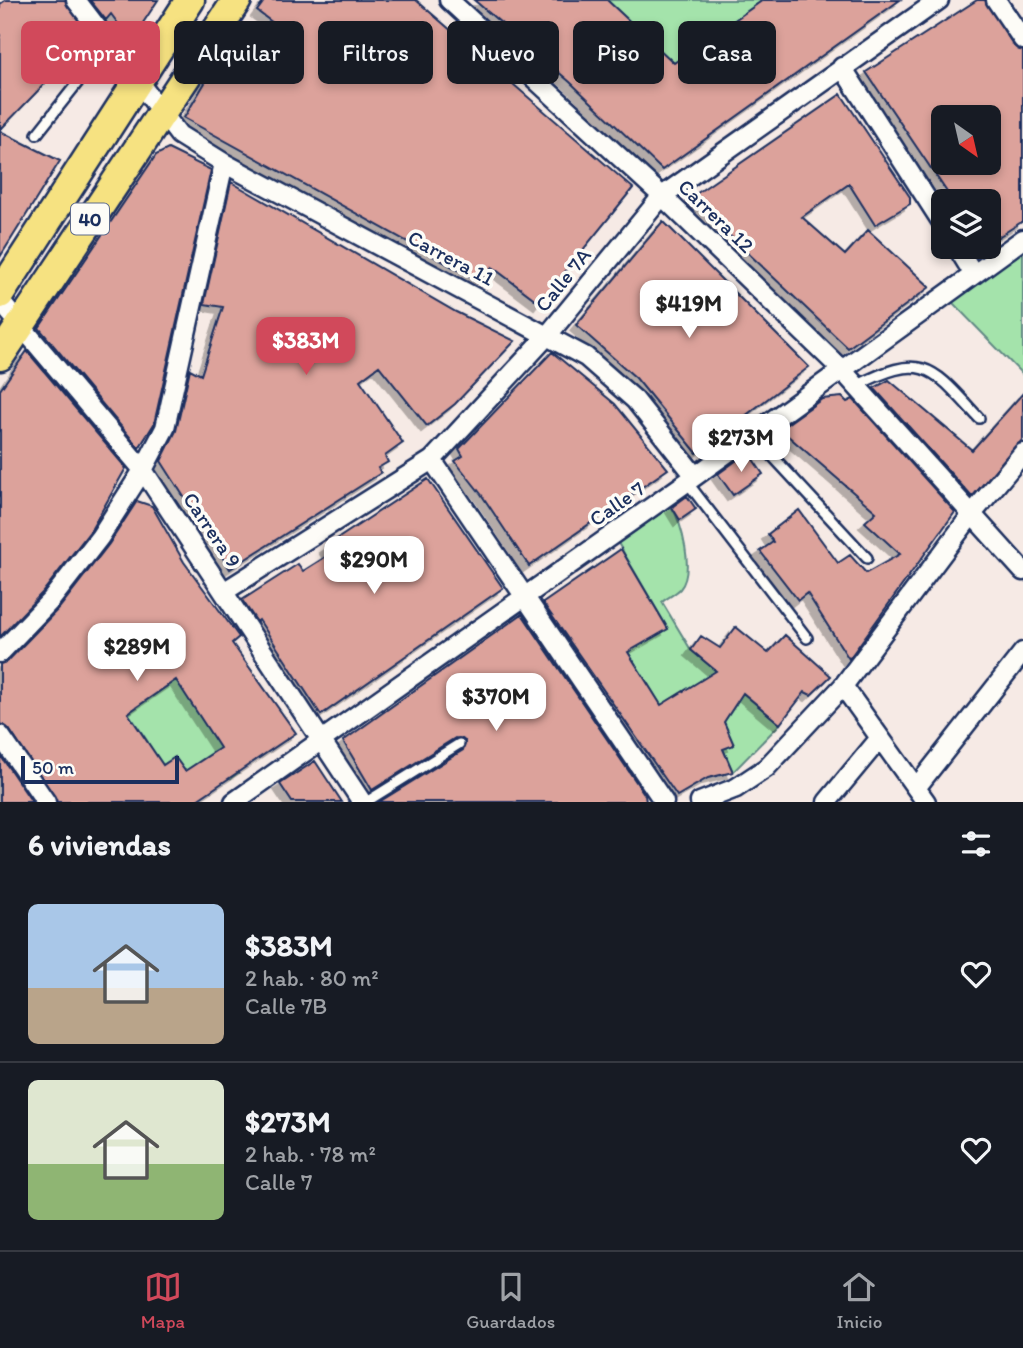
<!DOCTYPE html>
<html lang="es">
<meta charset="utf-8">
<style>
body{margin:0;font-family:Itim,sans-serif;background:#20242c;color:#f1f3f6;height:100vh;display:flex;flex-direction:column;font-size:26px;white-space:nowrap}
*{box-sizing:border-box;margin:0}
p{font-size:23px;color:#9ea1a6}
.icon{flex:none;width:38px;height:38px;fill:none;stroke:currentColor;stroke-width:2;stroke-linecap:round;stroke-linejoin:round}
.map{position:relative;height:802px;overflow:hidden}
.details{display:flex;flex-direction:column;background:#171b24;flex:1}
.details>*{flex:none}
.top-card{position:absolute;left:21px;top:21px;width:982px;height:63px;display:flex;gap:14px}
.needle{width:46px;rotate:146deg}
.fabs{position:absolute;left:931px;top:105px;display:grid;gap:14px}
.fabs a{display:grid;place-items:center;width:70px;height:70px;border-radius:10px;background:#171b24;box-shadow:0 4px 10px #0003;font-size:35px}
.scale{position:absolute;left:21px;bottom:18px;width:158px;box-sizing:border-box;padding-left:7px;border:4px solid #1b2f5e;border-top:0;font-size:19px;line-height:24px;white-space:nowrap;color:#1b2f5e;-webkit-text-stroke:5px #fdfcf7;paint-order:stroke}
.price{position:absolute;translate:-50% -60px;padding:0 16px;border-radius:14px;background:#fff;color:#222;font-size:23px;line-height:46px;filter:drop-shadow(0 2px 4px #0008)}
.price::after{content:'';position:absolute;left:50%;top:42px;width:21px;height:16px;margin-left:-10px;background:inherit;clip-path:polygon(0 0,100% 0,50% 100%)}
.price.current{background:#d1495b;color:#fff}
ul{padding:0;list-style:none}
li{display:flex;align-items:center;gap:21px;height:175px;padding:0 28px}
li+li{border-top:2px solid #363941}
li span{display:grid;place-items:center;flex:none;width:196px;height:140px;border-radius:10px;color:#555}
li>.icon{margin-inline-start:auto}
span .icon{width:84px;height:84px;fill:#fffc;stroke-width:1}
li b{font-size:30px}
h2{display:flex;justify-content:space-between;align-items:center;height:84px;padding:0 28px;font-size:30px}
.tag{padding:0 24px;border-radius:10px;background:#171b24;box-shadow:0 4px 10px #0003;font-size:24px;line-height:63px}
.tag.current{background:#d1495b;color:#fff}
.menu{display:flex;justify-content:space-around;align-items:center;height:98px;border-top:2px solid #363941;background:#171b24;font-size:19px;color:#9ea1a6}
.menu a{display:grid;justify-items:center;gap:4px}
.menu .current{color:#d1495b}
.map>svg:first-child{display:block}
</style>
<div class="map">
<svg width="1023" height="802" viewBox="0 0 1023 802">
<defs>
<filter id="shadow"><feDropShadow dx="-6" dy="6" stdDeviation="0" flood-color="#0004"/></filter>
</defs>
<rect width="100%" height="100%" fill="#f6eae5"/>
<filter id="ink" filterUnits="userSpaceOnUse"><feTurbulence type="fractalNoise" baseFrequency=".0143" numOctaves="2"/><feDisplacementMap in="SourceGraphic" scale="14" xChannelSelector="R" yChannelSelector="G"/><feConvolveMatrix kernelMatrix="1 2 1 2 8 2 1 2 1" color-interpolation-filters="sRGB"/></filter>
<g filter="url(#ink)">
<path fill="#a4e3ab" stroke="#608984" stroke-width="2" d="M607,0H763L674,63Z
M1023,250V375L950,300Z
M671,506C682,523 695,572 680,589C675,594 667,598 662,602L691,650L780,724L733,772L723,749L733,745L724,722L736,704L712,674L661,705L628,652L668,629L618,543Z
M177,679L238,773L231,778L214,752L185,771L175,757L148,775V742L133,720L120,719Z"/>
<path fill="#dca29b" stroke="#1b2f5e" stroke-width="2" fill-rule="evenodd" filter="url(#shadow)" d="M6,0H65L90,37L0,130V4Z
M90,0H158L131,41L111,14L106,20Z
M265,0H416L633,188L540,303L492,267L480,282L184,118L212,71L221,76L230,43L263,52L281,29L257,11Z
M474,0H607L674,63L763,0H900L662,170L570,82Z
M977,0H985L1014,46L1023,51V221L989,243V201H953L866,72ZM943,117H989V163H943Z
M841,94L910,197V204L875,225L849,184L802,217L845,255L868,230L930,287L848,348L690,198Z
M0,131L60,161L0,257Z
M168,149L211,170L154,424L139,448L39,328L156,155Z
M231,182L456,312L515,341L455,404L427,426L379,366L360,380L403,443L385,456L388,462L378,468L381,473L230,569L161,461L176,431L190,369L201,375L223,307L204,304Z
M663,221L809,367L697,453L636,378L576,325Z
M27,351L126,468L91,530L42,593L0,637V390Z
M552,352L615,404L668,469L529,566L481,494L455,461L463,456L459,449Z
M889,380L972,450L1023,393V439L972,497L874,388Z
M842,397L847,402L853,399L955,512L849,659L807,593L798,600L760,551L773,542L768,534L799,510L838,563L850,555L866,573L900,554L865,522L876,512L780,429L822,399Z
M748,452L763,474L733,495L718,474Z
M428,479L503,588L321,715L259,620L257,622L242,600L298,564L303,571L330,554L325,547Z
M687,496L696,509L680,520L672,507Z
M137,501L152,506L184,562L239,637L232,643L296,733L194,802H57L9,729L0,724V664L8,661L60,607L109,544ZM176,680L220,748L185,771L175,757L163,765L128,713Z
M621,549L668,629L628,652L661,705L716,671L691,650L701,636L720,648L736,627L768,653L785,635L831,676L811,695L805,692L780,724L743,693L724,722L734,745L723,749L733,772L708,778L677,796L543,603Z
M522,614L645,795L646,802H379L463,750L465,741L455,738L372,790L343,741Z
M0,755L32,802H0Z
M315,761L342,802H292L280,784Z"/>
<g fill="none" stroke-linecap="round" stroke-linejoin="round">
<defs>
<path id="service" d="M37,134L109,43
M856,386C924,351 932,367 979,418
M752,434L867,558
M687,482L807,638
M366,802L459,744"/>
<path id="minor" d="M76,0L179,135L224,163L586,357L635,400L695,476
M449,0L662,196L841,369L1023,571
M996,0L1023,40
M842,67L943,224
M957,247L973,273
M0,301L143,470L362,802
M432,460L664,802
M225,591L432,460L547,336L662,196L939,0
M0,653L51,600L100,537L143,470L165,428L224,163
M843,686L926,802
M0,735L46,802
M916,788L1023,652
M234,802L687,482L1023,239
M700,802L736,788L766,768L843,686L972,514L1023,453
M827,802L880,738"/>
<path id="primary" d="M0,294L190,0
M0,356L237,0"/>
</defs>
<use href="#service" stroke="#1b2f5e" stroke-width="14"/>
<use href="#minor" stroke="#1b2f5e" stroke-width="23"/>
<use href="#primary" stroke="#1b2f5e" stroke-width="33"/>
<use href="#service" stroke="#fdfcf7" stroke-width="9"/>
<use href="#minor" stroke="#fdfcf7" stroke-width="18"/>
<use href="#primary" stroke="#f6e281" stroke-width="28"/>
</g>
</g>
<g text-anchor="middle" stroke-width="7" stroke-linejoin="round" paint-order="stroke">
<rect fill="#fdfcf7" stroke="#5f6c8c" stroke-width="2" x="71" y="203.5" width="38" height="31" rx="5"/>
<g font-size="19" font-weight="bold" fill="#1b2f5e">
<text x="90" y="226">40</text>
</g>
<g font-size="21" fill="#1b2f5e" stroke="#fdfcf7">
<text transform="translate(716 216) rotate(44)" y="7">Carrera 12</text>
<text transform="translate(451 258) rotate(28)" y="7">Carrera 11</text>
<text transform="translate(563 280) rotate(-51)" y="7">Calle 7A</text>
<text transform="translate(617 504) rotate(-35)" y="7">Calle 7</text>
<text transform="translate(212 530) rotate(56)" y="7">Carrera 9</text>
</g>
</g>
</svg>
<div class="fabs">
<a><svg class="needle" viewBox="-14 -14 28 28"><path d="M0-13l5 13h-10z" fill="#e53935"/><path d="M0 13l5-13h-10z" fill="#9ea1a6"/></svg></a>
<a><svg class="icon" aria-label="layers" viewBox="0 0 24 24"><path d="M12 4l9 5-9 5-9-5zM3 14l9 5 9-5"/></svg></a>
</div>
<div class="scale">50 m</div>
<b class="price" style="left:689px;top:340px">$419M</b>
<b class="price current" style="left:306px;top:377px">$383M</b>
<b class="price" style="left:741px;top:474px">$273M</b>
<b class="price" style="left:374px;top:596px">$290M</b>
<b class="price" style="left:137px;top:683px">$289M</b>
<b class="price" style="left:496px;top:733px">$370M</b>
<div class="top-card">
<a class="tag current">Comprar</a>
<a class="tag">Alquilar</a>
<a class="tag">Filtros</a>
<a class="tag">Nuevo</a>
<a class="tag">Piso</a>
<a class="tag">Casa</a>
</div>
</div>
<section class="details">
<h2>6 viviendas<svg class="icon" aria-label="filters" viewBox="0 0 24 24"><path d="M4 7h16M4 17h16"/><circle cx="9" cy="7" r="2"/><circle cx="15" cy="17" r="2"/></svg></h2>
<ul>
<li><span style="background:linear-gradient(#a9c7e8 60%,#b9a48a 0)"><svg class="icon" aria-label="home" viewBox="0 0 24 24"><path d="M3 11l9-7 9 7M6 9v11h12V9"/></svg></span><div><b>$383M</b><p>2 hab. · 80 m²</p><p>Calle 7B</p></div><svg class="icon" aria-label="heart" viewBox="0 0 24 24"><path d="M12 20l-8-8c-3-5 5-10 8-4 3-6 11-1 8 4z"/></svg></li>
<li><span style="background:linear-gradient(#dfe7d0 60%,#8fb573 0)"><svg class="icon" aria-label="home" viewBox="0 0 24 24"><path d="M3 11l9-7 9 7M6 9v11h12V9"/></svg></span><div><b>$273M</b><p>2 hab. · 78 m²</p><p>Calle 7</p></div><svg class="icon" aria-label="heart" viewBox="0 0 24 24"><path d="M12 20l-8-8c-3-5 5-10 8-4 3-6 11-1 8 4z"/></svg></li>
</ul>
</section>
<nav class="menu">
<a class="current"><svg class="icon" aria-label="map" viewBox="0 0 24 24"><path d="M3 6l6-2 6 2 6-2v14l-6 2-6-2-6 2zM9 4v14M15 6v14"/></svg>Mapa</a>
<a><svg class="icon" aria-label="saved" viewBox="0 0 24 24"><path d="M7 4h10v16l-5-4-5 4z"/></svg>Guardados</a>
<a><svg class="icon" aria-label="home" viewBox="0 0 24 24"><path d="M3 11l9-7 9 7M6 9v11h12V9"/></svg>Inicio</a>
</nav>
